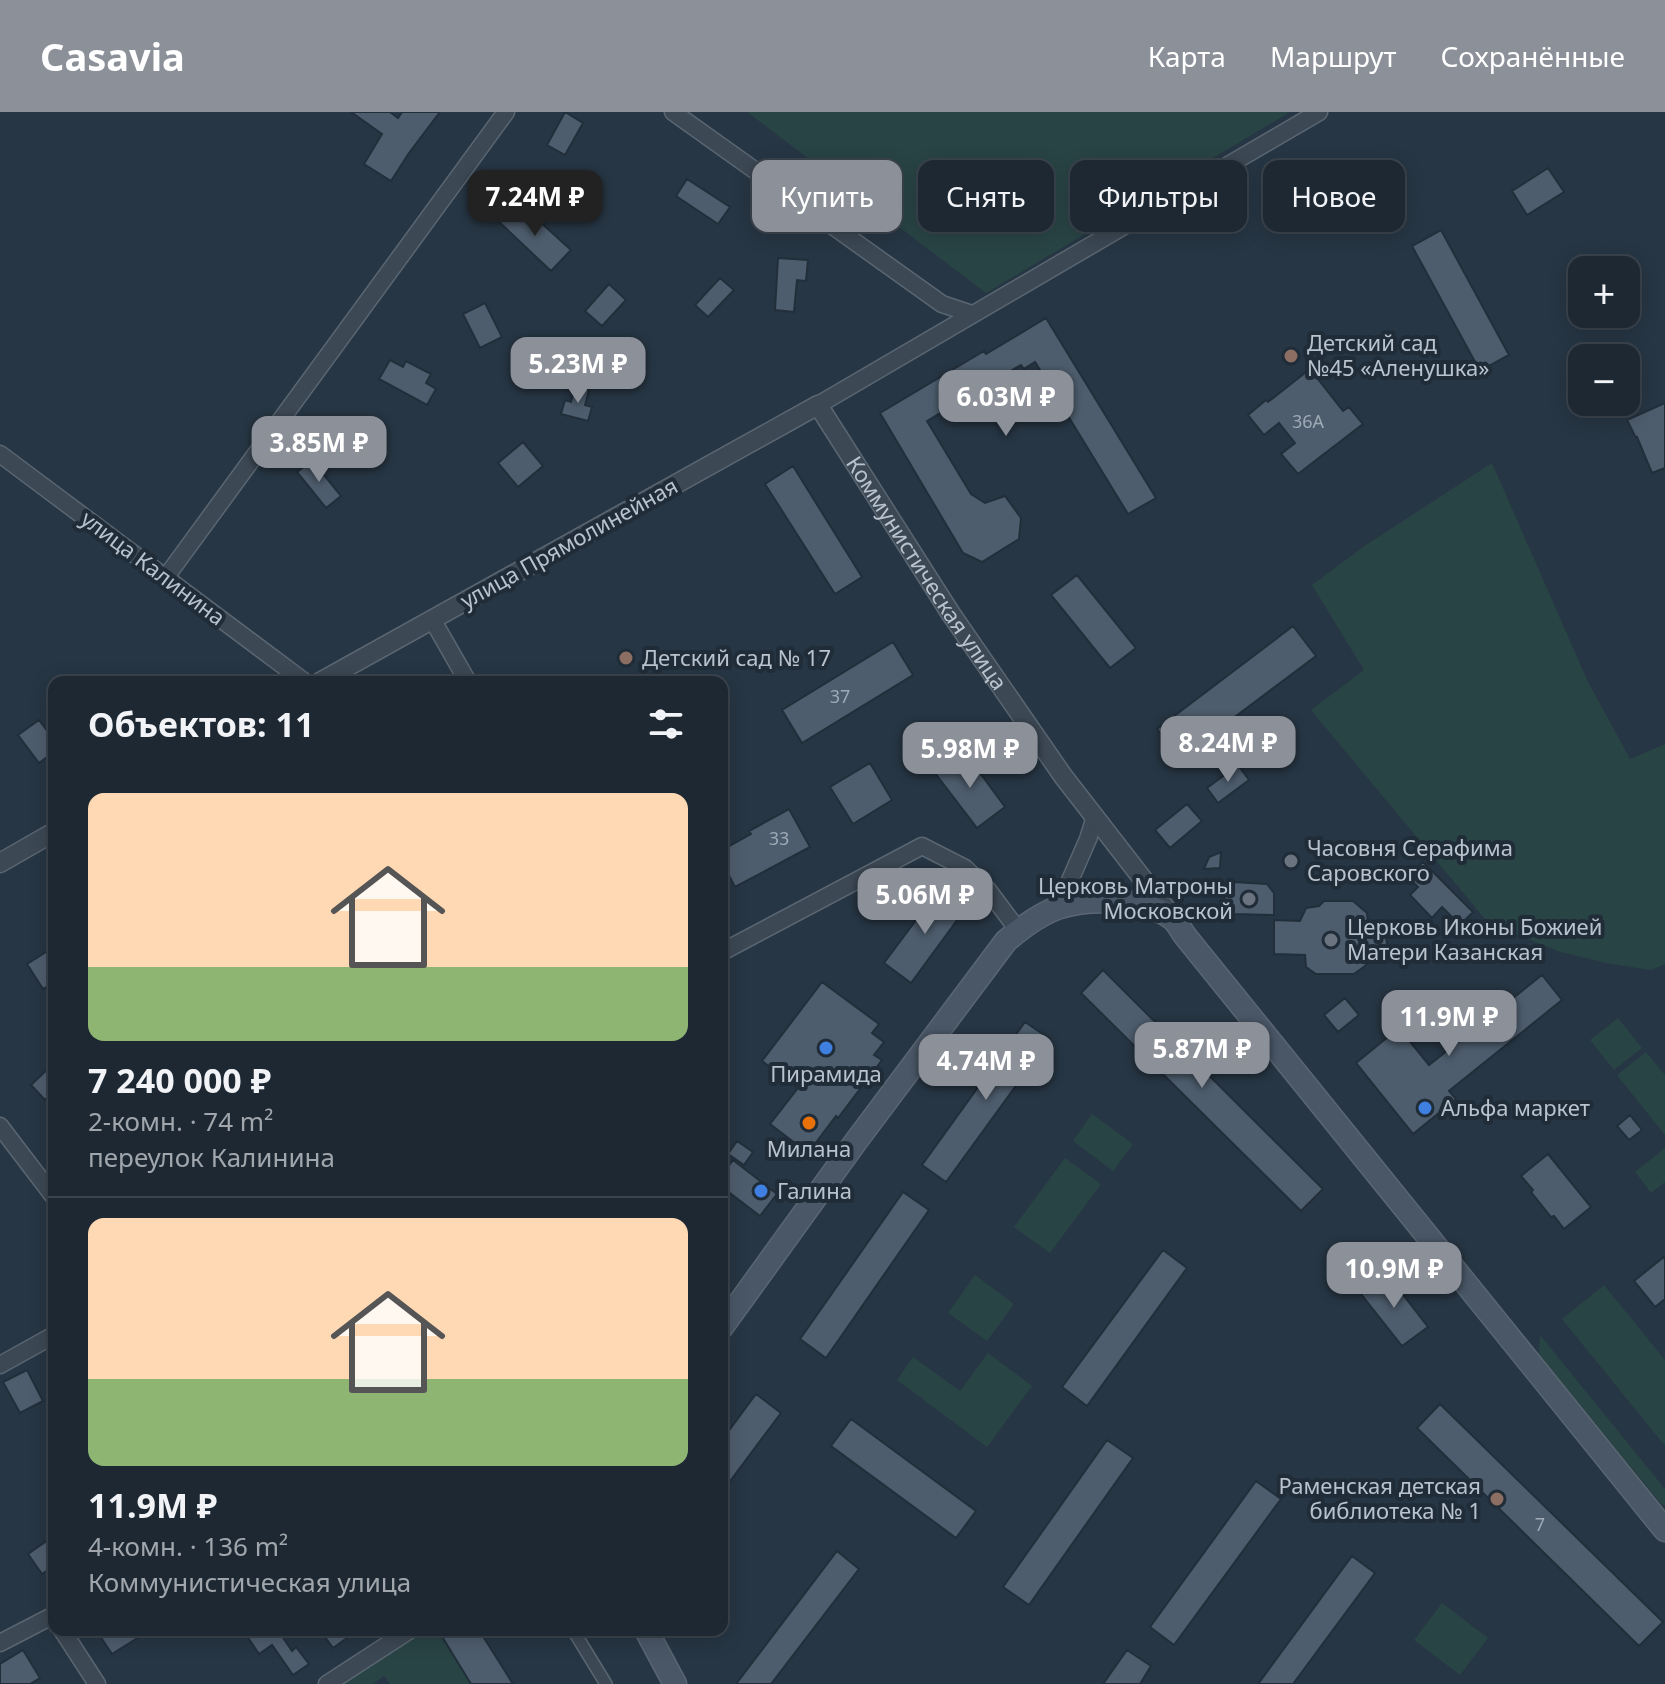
<!DOCTYPE html>
<html lang="ru">
<meta charset="utf-8">
<style>
body{margin:0;font-family:"Noto Sans",sans-serif;background:#2a343f;color:#f1f3f6;height:100vh;display:flex;flex-direction:column;font-size:30px;white-space:nowrap}
*{box-sizing:border-box;margin:0}
p{font-size:26px;color:#a0a6ac}
.icon{flex:none;width:44px;height:44px;fill:none;stroke:currentColor;stroke-width:2;stroke-linecap:round;stroke-linejoin:round}
.map{position:relative;flex:1;overflow:hidden}
.side{position:absolute;left:48px;top:564px;width:680px;height:960px;display:flex;flex-direction:column;background:#1d2833;border-radius:16px;box-shadow:0 4px 20px #0003,0 0 0 2px #3b444e}
.side>*{flex:none}
.hud{position:absolute;left:752px;top:48px;width:760px;height:72px;display:flex;gap:16px}
.buttons{position:absolute;left:1568px;top:144px;display:grid;gap:16px}
.buttons a{display:grid;place-items:center;width:72px;height:72px;border-radius:16px;background:#1d2833;box-shadow:0 4px 20px #0003,0 0 0 2px #3b444e;font-size:40px}
.price{position:absolute;translate:-50% -68px;padding:0 18px;border-radius:16px;background:#8c9099;color:#fff;font-size:26px;line-height:52px;filter:drop-shadow(0 2px 4px #0008)}
.price::after{content:'';position:absolute;left:50%;top:48px;width:24px;height:18px;margin-left:-12px;background:inherit;clip-path:polygon(0 0,100% 0,50% 100%)}
.price.on{background:#222;color:#fff}
ul{padding:0;list-style:none}
li{display:grid;align-content:center;gap:16px;height:424px;padding:0 40px}
li+li{border-top:2px solid #3b444e}
li span{display:grid;place-items:center;height:248px;border-radius:16px;color:#555}
li>.icon{margin-inline-start:auto}
span .icon{width:144px;height:144px;fill:#fffc;stroke-width:1}
li b{font-size:34px}
h2{display:flex;justify-content:space-between;align-items:center;height:96px;padding:0 40px;font-size:34px}
.tag{padding:0 28px;border-radius:16px;background:#1d2833;box-shadow:0 4px 20px #0003,0 0 0 2px #3b444e;font-size:28px;line-height:72px}
.tag.on{background:#8c9099;color:#fff}
header{display:flex;align-items:center;gap:48px;box-sizing:border-box;height:112px;padding:0 40px;background:#8c9099;color:#fff}
header strong{font-size:38px}
nav{display:flex;gap:44px;margin-inline-start:auto;font-size:28px}
.map>svg:first-child{display:block}
</style>
<header>
<strong>Casavia</strong>
<nav><a>Карта</a><a>Маршрут</a><a>Сохранённые</a></nav>
</header>
<div class="map">
<svg width="1665" height="1572" viewBox="0 0 1665 1572">
<rect width="100%" height="100%" fill="#273644"/>
<path fill="#294445" d="M747,0H1290L986,181Z
M1492,351L1588,570L1630,647L1665,632V852L1651,858L1606,851L1561,840L1489,812L1311,598L1364,558L1312,473L1363,435Z
M1618,906L1642,936L1614,958L1590,928Z
M1646,940L1665,963V1023L1617,963Z
M1092,1002L1133,1032L1113,1059L1073,1029Z
M1665,1036V1070L1651,1081L1635,1060Z
M1065,1046L1101,1072L1050,1141L1014,1115Z
M975,1163L1014,1192L987,1229L948,1201Z
M1604,1173L1665,1248V1334L1562,1207Z
M1540,1223L1665,1377V1393H1662L1539,1243Z
M988,1241L1032,1274L987,1335L897,1268L913,1245L960,1279Z
M1442,1491L1488,1526L1460,1563L1414,1528Z
M407,1518H439L471,1572H390L384,1564L373,1572H325Z"/>
<path fill="#4e5d6d" stroke="#222f3b" stroke-width="2" d="M351,0H390L398,6L402,0H440L409,41L391,69L364,52L382,22Z
M565,0L583,11L565,43L547,33Z
M1548,56L1564,80L1527,103L1512,79Z
M687,67L730,95L718,112L676,84Z
M509,93L531,115L538,108L571,138L551,159L496,107Z
M1441,118L1509,243L1480,259L1412,134Z
M778,146L808,148L806,169L797,168L794,200L775,198Z
M720,166L734,178L708,205L695,193Z
M609,172L626,188L602,214L585,199Z
M485,191L502,225L480,236L463,202Z
M1046,206L1156,386L1128,402L1035,250L1024,257L1021,253L927,309L971,382L985,391L1005,384L1021,406L1019,427L982,450L963,441L880,301L984,239L986,242Z
M390,248L403,255L406,249L431,262L426,271L436,277L427,293L379,267Z
M1310,257L1343,299L1349,295L1363,312L1298,362L1281,342L1295,331L1279,311L1264,323L1248,303L1266,288L1268,290Z
M575,274L589,278L585,293L592,295L588,309L561,302L565,288L571,290Z
M1665,291V356L1652,361L1637,325L1636,326L1627,308Z
M523,330L543,354L518,375L498,351Z
M312,348L341,384L326,396L297,360Z
M793,354L862,465L835,482L765,372Z
M1077,463L1136,536L1110,556L1051,483Z
M1293,514L1316,544L1179,647L1157,617Z
M893,530L913,563L802,631L782,598Z
M39,608L54,628V640L39,651L18,623Z
M964,639L1005,695L977,716L935,661Z
M870,651L892,688L853,712L830,675Z
M1238,653L1249,668L1218,691L1207,676Z
M1187,692L1202,709L1170,736L1155,718Z
M789,697L810,735L735,775L722,750V738L751,722L749,719Z
M1221,740L1220,756L1204,757L1209,745Z
M1423,750L1473,800L1460,813L1442,795L1432,806L1410,783L1418,775L1408,765Z
M1233,770L1267,772L1274,781V803L1233,802L1224,792L1225,778Z
M940,776L966,796L911,871L884,851Z
M1324,789H1353L1367,801L1368,811L1381,816L1386,825L1387,831L1385,838L1381,841L1372,843L1365,854L1354,862H1316L1306,855L1305,843L1274,842V808L1300,809L1306,796L1319,794Z
M54,835V870L43,877L27,852Z
M1103,858L1323,1077L1301,1099L1081,881Z
M1542,863L1562,888L1449,979L1456,987L1413,1022L1356,951L1399,916L1429,953Z
M822,870L879,912L872,921L884,930L874,943L882,948L838,1006L836,1004L808,1041L770,1012L798,976L762,949Z
M1345,886L1359,903L1338,920L1324,903Z
M1025,910L1050,927L946,1070L922,1053Z
M54,951V979L45,988L31,973Z
M1630,1003L1642,1018L1629,1028L1617,1014Z
M737,1029L753,1040L744,1053L728,1042Z
M1548,1042L1591,1095L1564,1117L1554,1104L1551,1105L1531,1080L1533,1078L1521,1064Z
M733,1048L777,1082L760,1104L722,1075V1063Z
M903,1080L929,1098L826,1246L800,1227Z
M1163,1138L1187,1156L1087,1294L1062,1275Z
M1665,1144V1187L1655,1195L1634,1169Z
M1387,1162L1428,1215L1402,1234L1361,1182Z
M27,1258L43,1289L20,1301L3,1270Z
M756,1282L781,1301L722,1380V1328Z
M1440,1292L1663,1510L1639,1534L1417,1316Z
M851,1307L976,1399L956,1426L831,1334Z
M1107,1328L1133,1346L1029,1493L1003,1475Z
M1256,1369L1281,1387L1174,1533L1150,1515Z
M48,1428L54,1438V1454L42,1462L28,1442Z
M837,1439L859,1457L771,1572H736Z
M1352,1444L1375,1461L1293,1572H1258Z
M96,1518H150L112,1542Z
M243,1518H278L292,1539L296,1535L309,1552L293,1563L272,1533L259,1542Z
M320,1518H358L333,1536Z
M438,1518H479L513,1572H471Z
M23,1538L40,1566L30,1572H0V1552Z
M1127,1538L1151,1554L1140,1572H1103Z"/>
<g fill="none" stroke-linecap="round" stroke-linejoin="round">
<defs>
<path id="pedestrian" d="M573,1518L606,1572"/>
<path id="minor" d="M673,0L942,192L972,202
M818,293L1319,0
M0,342L305,570
M166,465L506,0
M432,507L468,570
M1058,796L1088,727L1095,705
M722,840L922,734L965,756L988,778L1018,818
M0,1014L54,1085
M0,1253L54,1223
M62,1518L97,1572
M0,1531L54,1503
M327,1572L410,1518"/>
<g id="tertiary">
<path id="s1" d="M320,570L818,293L951,502L1063,664L1173,806"/>
<path d="M0,751L54,720"/>
</g>
<path id="secondary" d="M722,1215L857,1028L1006,829C1020,817 1042,801 1060,795C1090,786 1151,786 1175,809C1179,814 1182,820 1186,825L1665,1418
M646,1518L675,1572"/>
</defs>
<use href="#pedestrian" stroke="#5a6671" stroke-width="14"/>
<use href="#minor" stroke="#5a6671" stroke-width="19"/>
<use href="#tertiary" stroke="#5a6671" stroke-width="21"/>
<use href="#secondary" stroke="#5a6671" stroke-width="25"/>
<use href="#pedestrian" stroke="#3c4854" stroke-width="11"/>
<use href="#minor" stroke="#3c4854" stroke-width="16"/>
<use href="#tertiary" stroke="#3c4854" stroke-width="18"/>
<use href="#secondary" stroke="#4a5767" stroke-width="22"/>
</g>
<g fill="#8d6e63" stroke="#202d39" stroke-width="3">
<circle cx="1291" cy="244" r="8"/>
<circle cx="626" cy="546" r="8"/>
<circle cx="1497" cy="1387" r="8"/>
</g>
<g fill="#6b7280" stroke="#202d39" stroke-width="3">
<circle cx="1291" cy="749" r="8"/>
<circle cx="1249" cy="787" r="8"/>
<circle cx="1331" cy="828" r="8"/>
</g>
<g fill="#3f7fe0" stroke="#202d39" stroke-width="3">
<circle cx="826" cy="936" r="8"/>
<circle cx="1425" cy="996" r="8"/>
<circle cx="761" cy="1079" r="8"/>
</g>
<circle fill="#e8710a" stroke="#202d39" stroke-width="3" cx="809" cy="1011" r="8"/>
<g text-anchor="middle" stroke-width="8" stroke-linejoin="round" paint-order="stroke">
<g font-size="18" fill="#9eaab5">
<text x="1308" y="316">36А</text>
<text x="840" y="591">37</text>
<text x="779" y="733">33</text>
<text x="1540" y="1419">7</text>
</g>
<g font-size="22" fill="#b9c3cd" stroke="#202d39" text-anchor="start">
<text x="1307" y="239">Детский сад<tspan x="1307" dy="25">№45 «Аленушка»</tspan></text>
<text x="642" y="554">Детский сад № 17</text>
<text x="1307" y="744">Часовня Серафима<tspan x="1307" dy="25">Саровского</tspan></text>
<text x="1233" y="782" text-anchor="end">Церковь Матроны<tspan x="1233" dy="25">Московской</tspan></text>
<text x="1347" y="823">Церковь Иконы Божией<tspan x="1347" dy="25">Матери Казанская</tspan></text>
<text x="826" y="970" text-anchor="middle">Пирамида</text>
<text x="1441" y="1004">Альфа маркет</text>
<text x="809" y="1045" text-anchor="middle">Милана</text>
<text x="777" y="1087">Галина</text>
<text x="1481" y="1382" text-anchor="end">Раменская детская<tspan x="1481" dy="25">библиотека № 1</tspan></text>
</g>
<g font-size="22" fill="#b9c3cd" stroke="#202d39">
<text transform="translate(569 431) rotate(-29)" y="8">улица Прямолинейная</text>
<text transform="translate(153 456) rotate(37)" y="8">улица Калинина</text>
<text dy="8" stroke="none"><textPath href="#s1" startOffset="770">Коммунистическая улица</textPath></text>
</g>
</g>
</svg>
<div class="buttons">
<a>+</a>
<a>−</a>
</div>
<b class="price on" style="left:535px;top:126px">7.24M ₽</b>
<b class="price" style="left:578px;top:293px">5.23M ₽</b>
<b class="price" style="left:1006px;top:326px">6.03M ₽</b>
<b class="price" style="left:319px;top:372px">3.85M ₽</b>
<b class="price" style="left:1228px;top:672px">8.24M ₽</b>
<b class="price" style="left:970px;top:678px">5.98M ₽</b>
<b class="price" style="left:925px;top:824px">5.06M ₽</b>
<b class="price" style="left:1449px;top:946px">11.9M ₽</b>
<b class="price" style="left:1202px;top:978px">5.87M ₽</b>
<b class="price" style="left:986px;top:990px">4.74M ₽</b>
<b class="price" style="left:1394px;top:1198px">10.9M ₽</b>
<div class="hud">
<a class="tag on">Купить</a>
<a class="tag">Снять</a>
<a class="tag">Фильтры</a>
<a class="tag">Новое</a>
</div>
<section class="side">
<h2>Объектов: 11<svg class="icon" aria-label="filters" viewBox="0 0 24 24"><path d="M4 7h16M4 17h16"/><circle cx="9" cy="7" r="2"/><circle cx="15" cy="17" r="2"/></svg></h2>
<ul>
<li><span style="background:linear-gradient(#ffd9b3 70%,#8fb573 0)"><svg class="icon" aria-label="home" viewBox="0 0 24 24"><path d="M3 11l9-7 9 7M6 9v11h12V9"/></svg></span><div><b>7 240 000 ₽</b><p>2-комн. · 74 m²</p><p>переулок Калинина</p></div></li>
<li><span style="background:linear-gradient(#ffd9b3 65%,#8fb573 0)"><svg class="icon" aria-label="home" viewBox="0 0 24 24"><path d="M3 11l9-7 9 7M6 9v11h12V9"/></svg></span><div><b>11.9M ₽</b><p>4-комн. · 136 m²</p><p>Коммунистическая улица</p></div></li>
</ul>
</section>
</div>
